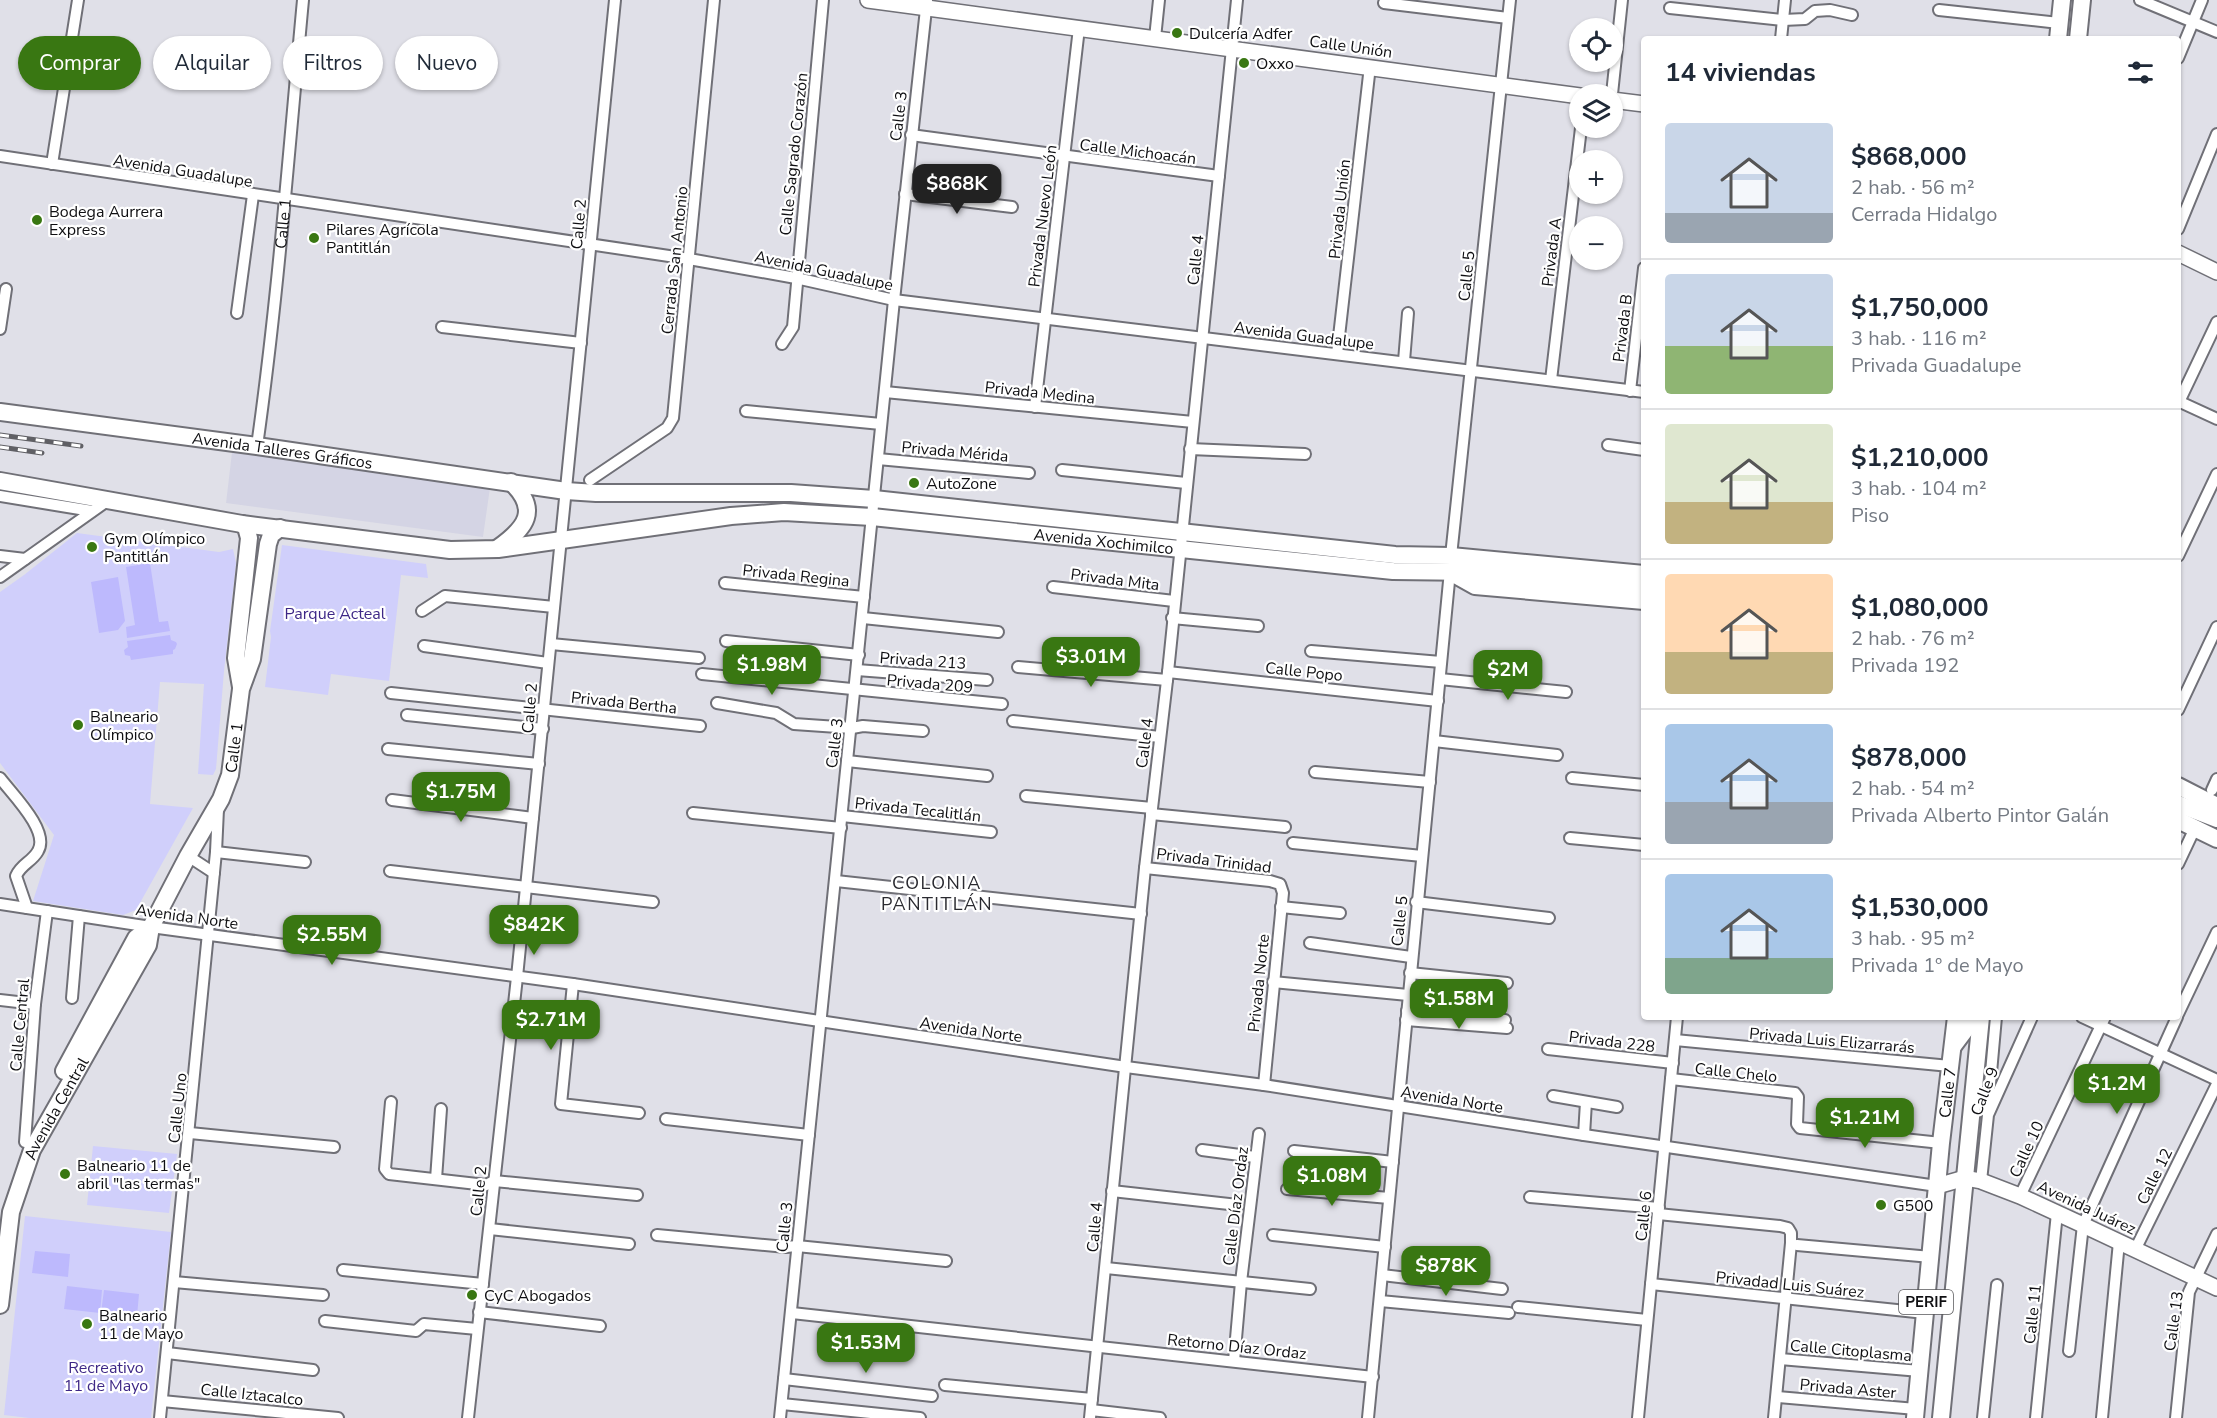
<!DOCTYPE html>
<html lang="es">
<meta charset="utf-8">
<style>
body{margin:0;font-family:"Nunito Sans",sans-serif;background:#f2f2f3;color:#1f2937;height:100vh;display:flex;flex-direction:column;font-size:22px;white-space:nowrap}
*{box-sizing:border-box;margin:0}
p{font-size:20px;color:#747a83}
.icon{flex:none;width:33px;height:33px;fill:none;stroke:currentColor;stroke-width:2;stroke-linecap:round;stroke-linejoin:round}
.map{position:relative;flex:1;overflow:hidden}
.sheet{position:absolute;left:1641px;top:36px;width:540px;height:984px;display:flex;flex-direction:column;background:#fff;border-radius:6px;box-shadow:0 2px 4px #0004}
.sheet>*{flex:none}
.banner{position:absolute;left:18px;top:36px;width:570px;height:54px;display:flex;gap:12px}
.fabs{position:absolute;left:1569px;top:18px;display:grid;gap:12px}
.fabs a{display:grid;place-items:center;width:54px;height:54px;border-radius:50%;background:#fff;box-shadow:0 2px 4px #0004;font-size:30px}
.price{position:absolute;translate:-50% -51px;padding:0 14px;border-radius:12px;background:#397712;color:#fff;font-size:20px;line-height:39px;filter:drop-shadow(0 2px 3px #0008)}
.price::after{content:'';position:absolute;left:50%;top:36px;width:18px;height:14px;margin-left:-9px;background:inherit;clip-path:polygon(0 0,100% 0,50% 100%)}
.price.active{background:#222;color:#fff}
ul{padding:0;list-style:none}
li{display:flex;align-items:center;gap:18px;height:150px;padding:0 24px}
li+li{border-top:2px solid #e0e1e3}
li span{display:grid;place-items:center;flex:none;width:168px;height:120px;border-radius:6px;color:#555}
li>.icon{margin-inline-start:auto}
span .icon{width:72px;height:72px;fill:#fffc;stroke-width:1}
li b{font-size:26px}
h2{display:flex;justify-content:space-between;align-items:center;height:72px;padding:0 24px;font-size:26px}
.chip{padding:0 21px;border-radius:27px;background:#fff;box-shadow:0 2px 4px #0004;font-size:21px;line-height:54px}
.chip.active{background:#397712;color:#fff}
.map>svg:first-child{display:block}
</style>
<div class="map">
<svg width="2217" height="1418" viewBox="0 0 2217 1418">
<rect width="100%" height="100%" fill="#e0e0e8"/>
<path fill="#d4d4e4" d="M232,452L490,488L483,537L226,503Z"/>
<path fill="#d0cffb" d="M77,533L219,552L233,549L236,563L224,671L216,769L213,775L198,774L204,684L160,682L150,804L193,808L136,910L123,915L33,901L54,835L0,763V592L24,575Z
M282,545L426,564L428,578L401,575L389,681L331,674L328,695L265,687L271,637L270,631Z
M93,1146L177,1154L169,1213L87,1205Z
M25,1216L171,1232L151,1418H29L4,1415Z"/>
<path fill="#bdb9fd" d="M150,563L159,622L168,621L170,631L127,638L126,627L135,625L126,567Z
M118,577L125,621L118,630L99,633L91,582Z
M170,635L171,640L176,642L177,644L175,649L173,650V654L131,660L130,656L125,655L124,650L128,647L127,641Z
M35,1251L70,1254L68,1277L32,1273Z
M67,1286L102,1290L100,1313L64,1309Z
M104,1290L139,1294L137,1316L101,1313Z"/>
<g fill="none" stroke-linecap="round" stroke-linejoin="round">
<defs>
<g id="street">
<path d="M2140,0L2217,32"/>
<path d="M1384,3L1508,18"/>
<path d="M1670,8L1783,20L1805,19L1815,11L1830,10L1852,15"/>
<path d="M1939,10L2059,23"/>
<path d="M1155,38L1159,0"/>
<path d="M1781,39L1785,0"/>
<path d="M2178,58L2202,0"/>
<path d="M1612,94L1622,0"/>
<path d="M911,135L1219,176"/>
<path d="M0,156L689,259L796,278L894,300L1644,392"/>
<path d="M52,164L78,0"/>
<path d="M905,194L1012,207"/>
<path d="M2178,229L2217,134"/>
<path d="M237,313L253,195"/>
<path d="M442,327L581,343"/>
<path d="M0,329L6,289"/>
<path d="M782,344L793,327L823,0"/>
<path d="M1337,354L1370,66"/>
<path d="M1404,361L1408,313"/>
<path d="M1551,380L1581,128"/>
<path d="M1630,391L1644,268"/>
<path d="M885,392L1193,422"/>
<path d="M2178,401L2217,419"/>
<path d="M2178,404L2217,322"/>
<path d="M1035,407L1079,28"/>
<path d="M746,411L881,424"/>
<path d="M1608,445L1644,450"/>
<path id="s1" d="M257,446C278,298 289,149 303,0"/>
<path d="M1190,449L1305,454"/>
<path d="M878,459L1029,473"/>
<path d="M1062,470L1186,483"/>
<path d="M590,480L667,428L673,418L714,0"/>
<path d="M0,496L92,511"/>
<path d="M0,556L25,559"/>
<path d="M1451,556L1510,0"/>
<path d="M2178,556L2217,474"/>
<path d="M0,577L107,501"/>
<path d="M725,583L864,597"/>
<path d="M1053,587L1174,601"/>
<path d="M422,611L445,596L554,607"/>
<path d="M863,618L998,632"/>
<path d="M1172,618L1258,626"/>
<path d="M726,641L859,655"/>
<path d="M551,644L699,658"/>
<path d="M424,646L548,663"/>
<path d="M1311,651L1441,662"/>
<path d="M1018,667L1167,680"/>
<path d="M857,670L987,680"/>
<path d="M1168,672L1438,701"/>
<path d="M702,674L1002,704"/>
<path d="M1440,679L1566,692"/>
<path d="M391,693L700,726"/>
<path d="M717,703L776,713L794,724L852,728L863,726L923,731"/>
<path d="M2178,710L2217,627"/>
<path d="M407,715L543,729"/>
<path d="M1013,721L1160,737"/>
<path d="M1434,741L1557,755"/>
<path d="M388,749L539,764"/>
<path d="M847,761L987,776"/>
<path d="M1315,772L1430,782"/>
<path d="M0,778C12,794 50,831 38,851C32,862 21,864 16,876L27,908"/>
<path d="M1572,778L1644,785"/>
<path d="M2212,790L2217,779"/>
<path d="M1026,796L1152,808"/>
<path d="M392,800L533,818"/>
<path d="M693,813L841,828"/>
<path d="M1151,814L1285,827"/>
<path d="M842,816L991,832"/>
<path d="M1570,838L1644,845"/>
<path d="M1293,843L1422,856"/>
<path d="M216,852L305,862"/>
<path d="M188,856L214,873"/>
<path d="M2178,864L2195,828"/>
<path d="M1145,868L1270,881L1280,884L1283,893L1264,1085"/>
<path d="M390,871L653,902"/>
<path d="M836,881L1141,914"/>
<path d="M1416,902L1549,918"/>
<path d="M0,904L151,927L573,984L1126,1067L1264,1085L1584,1135L1937,1186"/>
<path d="M1281,907L1340,913"/>
<path d="M1310,943L1411,957"/>
<path d="M1410,973L1507,983"/>
<path d="M1273,982L1408,995"/>
<path d="M573,984L561,1104L639,1113"/>
<path d="M72,998L79,916"/>
<path d="M0,1000L35,1004"/>
<path d="M1407,1011L1505,1020"/>
<path d="M2178,1014L2217,932"/>
<path d="M2082,1017L2217,1080"/>
<path d="M1406,1020L1507,1028"/>
<path d="M1675,1040L1950,1066"/>
<path d="M1548,1049L1673,1063"/>
<path d="M1671,1079L1795,1093L1798,1097L1797,1124L1800,1128L1941,1143"/>
<path d="M1553,1096L1617,1107"/>
<path d="M391,1102L385,1169L389,1174L486,1185L494,1181L637,1195"/>
<path d="M1988,1106L1996,1017"/>
<path d="M666,1119L809,1135"/>
<path d="M190,1133L334,1147"/>
<path d="M1584,1135L1586,1102"/>
<path d="M25,1142L35,1004L47,911"/>
<path d="M1202,1150L1255,1157"/>
<path d="M1294,1151L1393,1162"/>
<path d="M436,1179L441,1109"/>
<path d="M1981,1181L1988,1115L2032,1017"/>
<path d="M1287,1189L1389,1198"/>
<path d="M1112,1191L1238,1205"/>
<path d="M2020,1196L2105,1017"/>
<path d="M1530,1197L1659,1208"/>
<path d="M1658,1214L1780,1226L1788,1228L1791,1233V1243L1774,1418"/>
<path d="M490,1229L629,1244"/>
<path d="M657,1235L786,1247L797,1246L946,1261"/>
<path d="M1273,1235L1385,1247"/>
<path d="M1797,1245L1931,1257"/>
<path d="M2135,1250L2217,1084"/>
<path d="M1106,1268L1310,1289"/>
<path d="M343,1270L483,1284"/>
<path d="M1382,1275L1502,1289"/>
<path d="M174,1282L323,1295"/>
<path d="M1651,1284L1925,1313"/>
<path d="M1380,1301L1509,1313"/>
<path d="M1518,1307L1647,1320"/>
<path d="M479,1312L600,1326"/>
<path d="M792,1313L1373,1377"/>
<path d="M325,1321L416,1331L424,1324L477,1329"/>
<path d="M2069,1351L2083,1225L2177,1017"/>
<path d="M167,1353L313,1370"/>
<path d="M1780,1359L1920,1371"/>
<path d="M1234,1361L1241,1282L1259,1134"/>
<path d="M784,1379L932,1396"/>
<path d="M945,1385L1092,1399"/>
<path d="M1777,1397L1916,1409"/>
<path d="M162,1401L338,1418"/>
<path d="M782,1404L920,1418"/>
<path d="M1091,1410L1160,1418"/>
<path d="M160,1418L216,852L218,809"/>
<path d="M468,1418L517,977L615,0"/>
<path d="M780,1418L894,300L927,0"/>
<path d="M1090,1418L1145,868L1168,672L1237,0"/>
<path d="M1368,1418L1450,571"/>
<path d="M1638,1418L1677,1017"/>
<path d="M1983,1418L1997,1285"/>
<path d="M2036,1418L2057,1213"/>
<path d="M2102,1418L2119,1242"/>
<path d="M2176,1418L2189,1292L2217,1234"/>
</g>
<path id="secondary" d="M868,0L1580,96
M1612,100L1644,104
M2178,253L2217,272
M1937,1186L1965,1178L1981,1181L2020,1196L2083,1225L2217,1288"/>
<g id="primary">
<path d="M2058,39L2062,0"/>
<path d="M2078,39L2082,0"/>
<path id="s2" d="M0,412L257,446L566,491L596,493H791L874,499L1395,555L1451,556L1644,574"/>
<path id="s3" d="M0,481L242,524L450,550L498,549L731,516L784,512L872,517L1393,571L1476,572L1644,589"/>
<path d="M498,548C526,528 540,510 511,482"/>
<path d="M1450,572L1475,586L1644,601"/>
<path d="M241,687L236,658L249,538L246,527L242,524"/>
<path d="M2178,786L2217,806"/>
<path d="M2178,804L2217,819"/>
<path d="M2178,820L2217,839"/>
<path d="M1954,1045L1966,1029L1970,1017"/>
<path d="M64,1071L136,938L151,927"/>
<path id="s4" d="M0,1305L11,1212L32,1150L148,945L151,927L188,856L221,799L230,775L241,689L252,659L268,544L271,535L280,528"/>
<path id="s5" d="M1915,1418L1941,1143L1956,1017"/>
<path d="M1941,1418L1981,1017"/>
</g>
</defs>
<use href="#street" stroke="#707077" stroke-width="14"/>
<use href="#secondary" stroke="#707077" stroke-width="18"/>
<use href="#primary" stroke="#707077" stroke-width="20"/>
<use href="#street" stroke="#fff" stroke-width="10"/>
<use href="#secondary" stroke="#fff" stroke-width="15"/>
<use href="#primary" stroke="#fff" stroke-width="16"/>
<defs>
<path id="rail" d="M0,435L81,446
M0,447L42,453"/>
</defs>
<use href="#rail" stroke="#606065" stroke-width="5"/>
<use href="#rail" stroke="#fff" stroke-width="3" stroke-dasharray="9" stroke-linecap="butt"/>
</g>
<g fill="#397712" stroke="#fff" stroke-width="2">
<circle cx="1177" cy="33" r="6"/>
<circle cx="1244" cy="63" r="6"/>
<circle cx="37" cy="220" r="6"/>
<circle cx="314" cy="238" r="6"/>
<circle cx="914" cy="483" r="6"/>
<circle cx="92" cy="547" r="6"/>
<circle cx="78" cy="725" r="6"/>
<circle cx="65" cy="1174" r="6"/>
<circle cx="1881" cy="1205" r="6"/>
<circle cx="472" cy="1295" r="6"/>
<circle cx="87" cy="1324" r="6"/>
</g>
<g text-anchor="middle" stroke-width="4.5" stroke-linejoin="round" paint-order="stroke">
<rect fill="#fff" stroke="#575759" stroke-width="1.5" x="1899" y="1290" width="54" height="24" rx="4.5"/>
<g font-size="15" font-weight="bold" fill="#0f0f12">
<text x="1926" y="1307">PERIF</text>
</g>
<g font-size="16" fill="#0f0f12" stroke="#fff" text-anchor="start">
<text x="1189" y="39">Dulcería Adfer</text>
<text x="1256" y="69">Oxxo</text>
<text x="49" y="217">Bodega Aurrera<tspan x="49" dy="18">Express</tspan></text>
<text x="326" y="235">Pilares Agrícola<tspan x="326" dy="18">Pantitlán</tspan></text>
<text x="926" y="489">AutoZone</text>
<text x="104" y="544">Gym Olímpico<tspan x="104" dy="18">Pantitlán</tspan></text>
<text x="90" y="722">Balneario<tspan x="90" dy="18">Olímpico</tspan></text>
<text x="77" y="1171">Balneario 11 de<tspan x="77" dy="18">abril "las termas"</tspan></text>
<text x="1893" y="1211">G500</text>
<text x="484" y="1301">CyC Abogados</text>
<text x="99" y="1321">Balneario<tspan x="99" dy="18">11 de Mayo</tspan></text>
</g>
<g font-size="16" fill="#0f0f12" stroke="#fff">
<text transform="translate(1351 46) rotate(8)" y="6">Calle Unión</text>
<text transform="translate(898 116) rotate(-83)" y="6">Calle 3</text>
<text transform="translate(1138 151) rotate(7)" y="6">Calle Michoacán</text>
<text transform="translate(793 154) rotate(-84)" y="6">Calle Sagrado Corazón</text>
<text transform="translate(183 170) rotate(9)" y="6">Avenida Guadalupe</text>
<text transform="translate(1339 209) rotate(-84)" y="6">Privada Unión</text>
<text transform="translate(1042 216) rotate(-83)" y="6">Privada Nuevo León</text>
<text dy="6" stroke="none"><textPath href="#s1" startOffset="224">Calle 1</textPath></text>
<text transform="translate(578 224) rotate(-85)" y="6">Calle 2</text>
<text transform="translate(1551 252) rotate(-83)" y="6">Privada A</text>
<text transform="translate(674 260) rotate(-84)" y="6">Cerrada San Antonio</text>
<text transform="translate(1195 260) rotate(-84)" y="6">Calle 4</text>
<text transform="translate(824 270) rotate(12)" y="6">Avenida Guadalupe</text>
<text transform="translate(1466 276) rotate(-84)" y="6">Calle 5</text>
<text transform="translate(1622 328) rotate(-83)" y="6">Privada B</text>
<text transform="translate(1304 335) rotate(7)" y="6">Avenida Guadalupe</text>
<text transform="translate(1040 392) rotate(6)" y="6">Privada Medina</text>
<text dy="6" stroke="none"><textPath href="#s2" startOffset="285">Avenida Talleres Gráficos</textPath></text>
<text transform="translate(955 451) rotate(5)" y="6">Privada Mérida</text>
<text dy="6" stroke="none"><textPath href="#s3" startOffset="1113">Avenida Xochimilco</textPath></text>
<text transform="translate(796 575) rotate(6)" y="6">Privada Regina</text>
<text transform="translate(1115 579) rotate(7)" y="6">Privada Mita</text>
<text transform="translate(923 660) rotate(4)" y="6">Privada 213</text>
<text transform="translate(1304 671) rotate(6)" y="6">Calle Popo</text>
<text transform="translate(930 683) rotate(5)" y="6">Privada 209</text>
<text transform="translate(624 702) rotate(6)" y="6">Privada Bertha</text>
<text transform="translate(529 708) rotate(-85)" y="6">Calle 2</text>
<text transform="translate(834 743) rotate(-83)" y="6">Calle 3</text>
<text transform="translate(1144 743) rotate(-83)" y="6">Calle 4</text>
<text dy="6" stroke="none"><textPath href="#s4" startOffset="612">Calle 1</textPath></text>
<text transform="translate(918 809) rotate(6)" y="6">Privada Tecalitlán</text>
<text transform="translate(1214 860) rotate(7)" y="6">Privada Trinidad</text>
<text transform="translate(187 916) rotate(8)" y="6">Avenida Norte</text>
<text transform="translate(1399 921) rotate(-84)" y="6">Calle 5</text>
<text transform="translate(1258 983) rotate(-84)" y="6">Privada Norte</text>
<text transform="translate(19 1025) rotate(-85)" y="6">Calle Central</text>
<text transform="translate(971 1029) rotate(8)" y="6">Avenida Norte</text>
<text transform="translate(1832 1040) rotate(5)" y="6">Privada Luis Elizarrarás</text>
<text transform="translate(1612 1041) rotate(7)" y="6">Privada 228</text>
<text transform="translate(1736 1072) rotate(6)" y="6">Calle Chelo</text>
<text transform="translate(1984 1091) rotate(-69)" y="6">Calle 9</text>
<text dy="6" stroke="none"><textPath href="#s5" startOffset="327">Calle 7</textPath></text>
<text transform="translate(1452 1099) rotate(9)" y="6">Avenida Norte</text>
<text transform="translate(177 1108) rotate(-84)" y="6">Calle Uno</text>
<text dy="6" stroke="none"><textPath href="#s4" startOffset="207">Avenida Central</textPath></text>
<text transform="translate(2026 1149) rotate(-65)" y="6">Calle 10</text>
<text transform="translate(2154 1176) rotate(-64)" y="6">Calle 12</text>
<text transform="translate(478 1191) rotate(-84)" y="6">Calle 2</text>
<text transform="translate(1235 1206) rotate(-83)" y="6">Calle Díaz Ordaz</text>
<text transform="translate(2087 1207) rotate(25)" y="6">Avenida Juárez</text>
<text transform="translate(1643 1216) rotate(-84)" y="6">Calle 6</text>
<text transform="translate(784 1227) rotate(-84)" y="6">Calle 3</text>
<text transform="translate(1094 1227) rotate(-85)" y="6">Calle 4</text>
<text transform="translate(1790 1284) rotate(6)" y="6">Privadad Luis Suárez</text>
<text transform="translate(2032 1314) rotate(-84)" y="6">Calle 11</text>
<text transform="translate(2173 1321) rotate(-82)" y="6">Calle 13</text>
<text transform="translate(1237 1346) rotate(6)" y="6">Retorno Díaz Ordaz</text>
<text transform="translate(1851 1350) rotate(5)" y="6">Calle Citoplasma</text>
<text transform="translate(1848 1388) rotate(5)" y="6">Privada Aster</text>
<text transform="translate(252 1394) rotate(6)" y="6">Calle Iztacalco</text>
</g>
<g font-size="16" fill="#3d2786" stroke="#fff">
<text x="335" y="619">Parque Acteal</text>
<text x="106" y="1373">Recreativo<tspan x="106" dy="18">11 de Mayo</tspan></text>
</g>
<g font-size="18" letter-spacing="1.5" fill="#2a2a30" stroke="#fff">
<text x="937" y="889">COLONIA<tspan x="937" dy="21">PANTITLÁN</tspan></text>
</g>
</g>
</svg>
<div class="fabs">
<a><svg class="icon" aria-label="locate" viewBox="0 0 24 24"><circle cx="12" cy="12" r="6"/><path d="M12 2v4M12 18v4M2 12h4M18 12h4"/></svg></a>
<a><svg class="icon" aria-label="layers" viewBox="0 0 24 24"><path d="M12 4l9 5-9 5-9-5zM3 14l9 5 9-5"/></svg></a>
<a>+</a>
<a>−</a>
</div>
<b class="price active" style="left:957px;top:215px">$868K</b>
<b class="price" style="left:1091px;top:688px">$3.01M</b>
<b class="price" style="left:772px;top:696px">$1.98M</b>
<b class="price" style="left:1508px;top:701px">$2M</b>
<b class="price" style="left:461px;top:823px">$1.75M</b>
<b class="price" style="left:534px;top:956px">$842K</b>
<b class="price" style="left:332px;top:966px">$2.55M</b>
<b class="price" style="left:1459px;top:1030px">$1.58M</b>
<b class="price" style="left:551px;top:1051px">$2.71M</b>
<b class="price" style="left:2117px;top:1115px">$1.2M</b>
<b class="price" style="left:1865px;top:1149px">$1.21M</b>
<b class="price" style="left:1332px;top:1207px">$1.08M</b>
<b class="price" style="left:1446px;top:1297px">$878K</b>
<b class="price" style="left:866px;top:1374px">$1.53M</b>
<div class="banner">
<a class="chip active">Comprar</a>
<a class="chip">Alquilar</a>
<a class="chip">Filtros</a>
<a class="chip">Nuevo</a>
</div>
<section class="sheet">
<h2>14 viviendas<svg class="icon" aria-label="filters" viewBox="0 0 24 24"><path d="M4 7h16M4 17h16"/><circle cx="9" cy="7" r="2"/><circle cx="15" cy="17" r="2"/></svg></h2>
<ul>
<li><span style="background:linear-gradient(#c9d6e8 75%,#9aa5b1 0)"><svg class="icon" aria-label="home" viewBox="0 0 24 24"><path d="M3 11l9-7 9 7M6 9v11h12V9"/></svg></span><div><b>$868,000</b><p>2 hab. · 56 m²</p><p>Cerrada Hidalgo</p></div></li>
<li><span style="background:linear-gradient(#c9d6e8 60%,#8fb573 0)"><svg class="icon" aria-label="home" viewBox="0 0 24 24"><path d="M3 11l9-7 9 7M6 9v11h12V9"/></svg></span><div><b>$1,750,000</b><p>3 hab. · 116 m²</p><p>Privada Guadalupe</p></div></li>
<li><span style="background:linear-gradient(#dfe7d0 65%,#c2b280 0)"><svg class="icon" aria-label="home" viewBox="0 0 24 24"><path d="M3 11l9-7 9 7M6 9v11h12V9"/></svg></span><div><b>$1,210,000</b><p>3 hab. · 104 m²</p><p>Piso</p></div></li>
<li><span style="background:linear-gradient(#ffd9b3 65%,#c2b280 0)"><svg class="icon" aria-label="home" viewBox="0 0 24 24"><path d="M3 11l9-7 9 7M6 9v11h12V9"/></svg></span><div><b>$1,080,000</b><p>2 hab. · 76 m²</p><p>Privada 192</p></div></li>
<li><span style="background:linear-gradient(#a9c7e8 65%,#9aa5b1 0)"><svg class="icon" aria-label="home" viewBox="0 0 24 24"><path d="M3 11l9-7 9 7M6 9v11h12V9"/></svg></span><div><b>$878,000</b><p>2 hab. · 54 m²</p><p>Privada Alberto Pintor Galán</p></div></li>
<li><span style="background:linear-gradient(#a9c7e8 70%,#7fa58c 0)"><svg class="icon" aria-label="home" viewBox="0 0 24 24"><path d="M3 11l9-7 9 7M6 9v11h12V9"/></svg></span><div><b>$1,530,000</b><p>3 hab. · 95 m²</p><p>Privada 1º de Mayo</p></div></li>
</ul>
</section>
</div>
